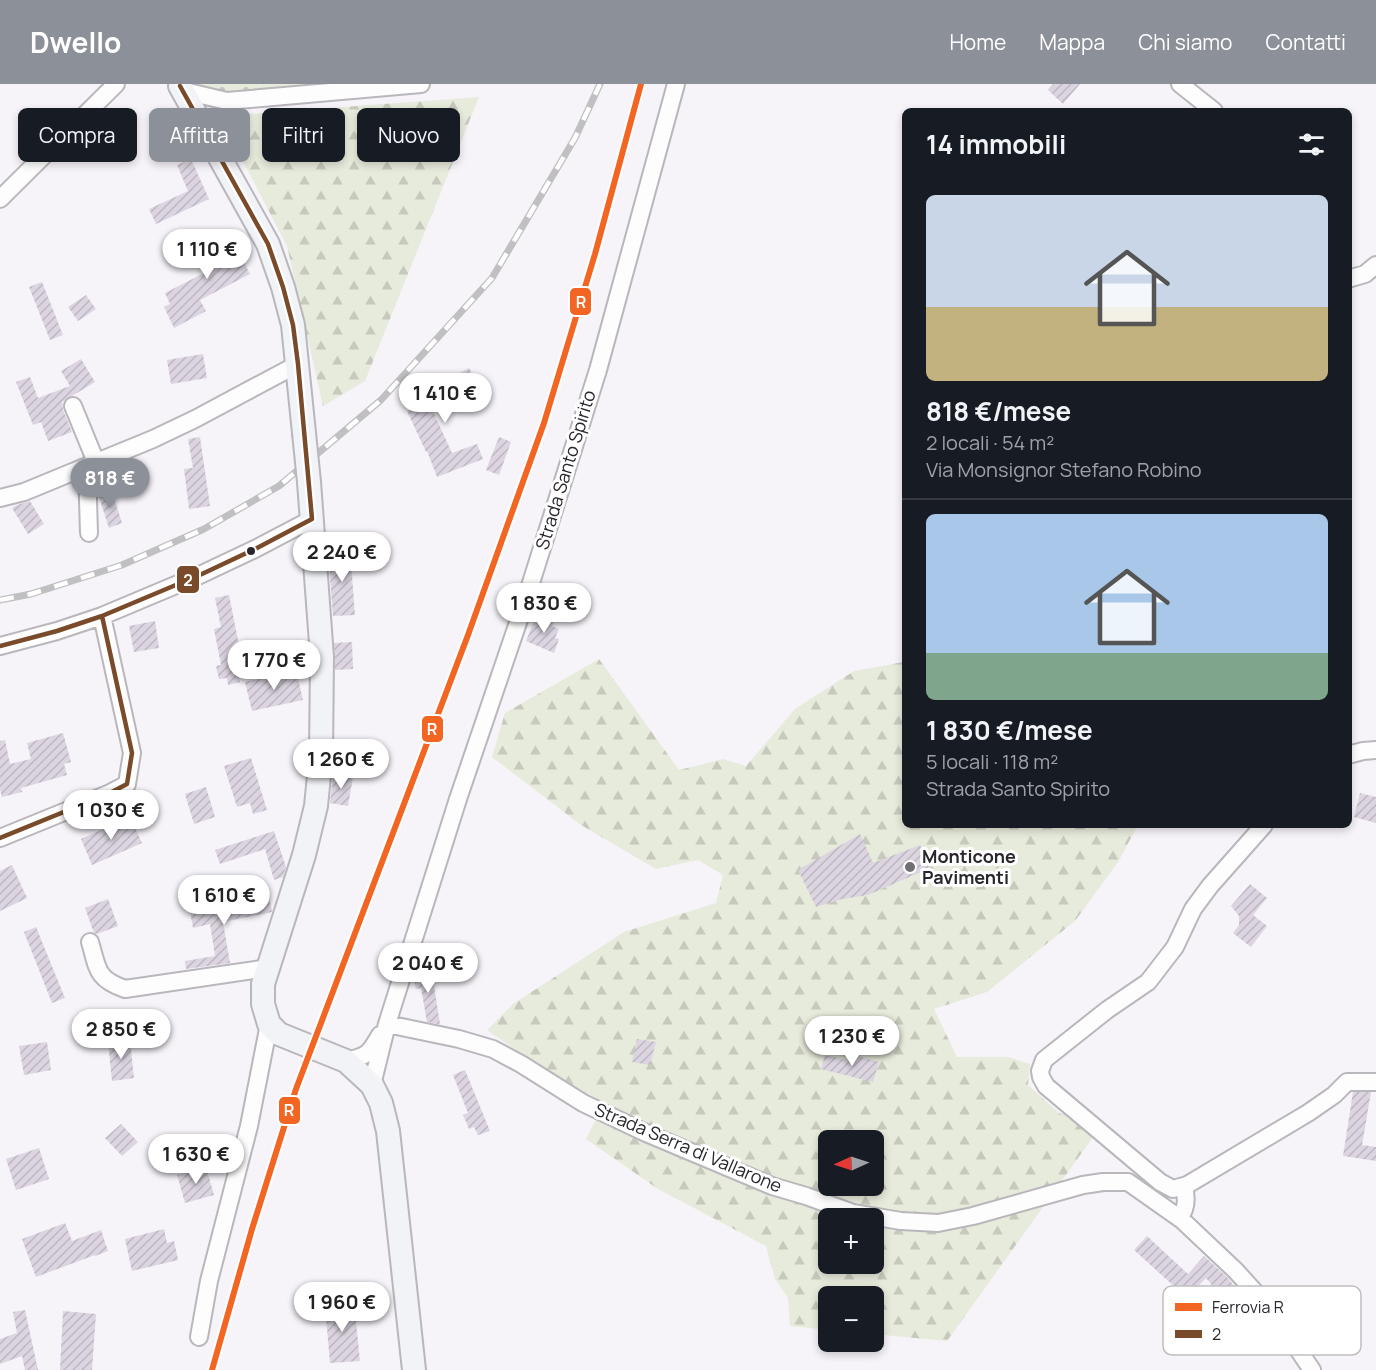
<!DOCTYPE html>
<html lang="it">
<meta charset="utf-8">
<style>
body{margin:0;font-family:Manrope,sans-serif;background:#20242c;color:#f1f3f6;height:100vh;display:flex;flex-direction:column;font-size:22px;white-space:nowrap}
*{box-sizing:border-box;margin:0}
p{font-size:20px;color:#9ea1a6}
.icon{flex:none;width:33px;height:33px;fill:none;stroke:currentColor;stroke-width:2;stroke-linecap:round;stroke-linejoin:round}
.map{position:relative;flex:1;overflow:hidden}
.panel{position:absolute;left:902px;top:24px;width:450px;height:720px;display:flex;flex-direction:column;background:#171b24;border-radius:9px;box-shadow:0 3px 9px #0003}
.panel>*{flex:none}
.guide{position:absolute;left:18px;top:24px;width:570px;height:54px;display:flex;gap:12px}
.needle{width:39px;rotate:267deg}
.controls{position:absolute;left:818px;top:1046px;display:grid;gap:12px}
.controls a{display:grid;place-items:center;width:66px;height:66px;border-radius:9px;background:#171b24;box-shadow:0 3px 9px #0003;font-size:30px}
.price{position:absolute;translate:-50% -51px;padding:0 14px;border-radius:21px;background:#fff;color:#222;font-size:20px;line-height:39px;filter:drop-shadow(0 2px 3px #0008)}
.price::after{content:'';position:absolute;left:50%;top:36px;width:18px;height:14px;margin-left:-9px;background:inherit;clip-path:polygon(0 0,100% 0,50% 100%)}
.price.selected{background:#8c9099;color:#fff}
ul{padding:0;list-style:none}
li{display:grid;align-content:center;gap:12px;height:318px;padding:0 24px}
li+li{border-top:2px solid #363941}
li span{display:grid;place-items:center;height:186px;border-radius:9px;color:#555}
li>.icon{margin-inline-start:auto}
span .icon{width:108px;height:108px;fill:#fffc;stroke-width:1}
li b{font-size:26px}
h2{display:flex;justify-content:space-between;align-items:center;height:72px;padding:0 24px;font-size:26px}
.chip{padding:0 21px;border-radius:9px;background:#171b24;box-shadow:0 3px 9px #0003;font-size:21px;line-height:54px}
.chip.selected{background:#8c9099;color:#fff}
header{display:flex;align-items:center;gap:36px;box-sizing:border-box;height:84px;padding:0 30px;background:#8c9099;color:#fff}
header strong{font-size:28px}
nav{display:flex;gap:33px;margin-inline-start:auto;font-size:21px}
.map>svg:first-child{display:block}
</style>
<header>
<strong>Dwello</strong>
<nav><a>Home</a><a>Mappa</a><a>Chi siamo</a><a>Contatti</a></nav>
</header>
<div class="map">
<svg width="1376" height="1286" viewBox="0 0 1376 1286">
<defs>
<pattern id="forest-firs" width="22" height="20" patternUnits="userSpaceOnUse" patternTransform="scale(1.5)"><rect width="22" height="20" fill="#e7ebdb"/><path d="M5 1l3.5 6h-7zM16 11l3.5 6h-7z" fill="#c6c9bc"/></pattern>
<pattern id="cemetery-stones" width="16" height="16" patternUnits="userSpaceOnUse" patternTransform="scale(1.5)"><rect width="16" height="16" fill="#e7ebdb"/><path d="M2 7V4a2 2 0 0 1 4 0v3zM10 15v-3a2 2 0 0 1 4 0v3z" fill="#c6c9bc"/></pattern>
<pattern id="building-hatch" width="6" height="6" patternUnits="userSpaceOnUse" patternTransform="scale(1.5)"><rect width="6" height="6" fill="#dcd5e1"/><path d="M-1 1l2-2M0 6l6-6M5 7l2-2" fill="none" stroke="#bdb7c1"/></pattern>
</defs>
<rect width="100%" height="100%" fill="#f6f3f9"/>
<path fill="url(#forest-firs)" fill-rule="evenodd" d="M479,13L365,297L323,322L287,162L232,56L247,30Z
M599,575L679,686L723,675L746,682L795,625L854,587L904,578V741H1138L1118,778L1075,837L987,908L934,925L957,973H1008L1030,980L1028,1001L1059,1029L1079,1036L1096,1049L947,1257L873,1250V1212H828V1246L790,1242L788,1214L775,1195L766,1162L658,1105L586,1055L604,1019L529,975L487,946L513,920L624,848L716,819L723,791L698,776L656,785L581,741L492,673L505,629ZM828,1056H873V1101H828ZM828,1134H873V1179H828Z"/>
<path fill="url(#cemetery-stones)" d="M199,0H342L228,11L200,2Z"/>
<path fill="url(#building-hatch)" d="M1053,0H1080L1063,20L1048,6Z
M191,75L209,115L156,140L149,125L188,107L177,81Z
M229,149L250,190L200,216L206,227L174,244L164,223L170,220L165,209L208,187L197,166Z
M42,198L63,251L50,256L29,203Z
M86,211L96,225L78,237L68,223Z
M203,270L207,294L171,300L167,276Z
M81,275L95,298L62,318L63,326L72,348L48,357L41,338L33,341L16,298L30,293L38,314L70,302L61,287Z
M469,284L482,307L460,319L455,310L431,323L452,369L477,360L483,375L437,393L427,367L426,368L407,327L428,317L424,308Z
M200,353L210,422L189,425L184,385L193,384L188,355Z
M499,353L511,358L499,391L486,386Z
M111,405L122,439L109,444L98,410Z
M30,417L44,440L28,450L12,424L17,421Z
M350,465L355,531L333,532L328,467Z
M229,511L242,576L236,578L240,598L228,601L227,594L219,595L216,582L221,581L214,545L221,543L215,514Z
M537,530L554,537L552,542L559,545L555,554L559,555L554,569L526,557Z
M155,537L159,564L134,568L129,542Z
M352,558L353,585L335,586L334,559Z
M296,586L303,616L252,627L245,598Z
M63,649L71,678L64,680L67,691L21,704L22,708L2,713L0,705V657L5,656L10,680L31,675L27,659Z
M251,674L267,726L253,730L250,719L237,723L224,682Z
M333,690L353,693L348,722L330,719Z
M206,703L215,733L194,740L185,710Z
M1360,709L1376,713V739L1354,733Z
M130,733L142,759L92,781L81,755Z
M274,747L286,783L283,793L274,796L265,765L220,780L215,766Z
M860,750L873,779L920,761L930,784L868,811L842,815L816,823L798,786Z
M12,781L27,814L0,827V787Z
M1250,800L1267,814L1253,831L1267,842L1251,863L1233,849L1239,841V832L1231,822Z
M269,812L272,828L223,838L230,879L186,885L185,877L215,872L210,840L193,844L190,827Z
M108,815L118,842L97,850L94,849L85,824Z
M36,843L65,914L52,919L24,848Z
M431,883L440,940H438L427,938L421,904L416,905L413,891L415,886Z
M637,955L656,958L650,981L632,978Z
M130,956L134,994L112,997L108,958Z
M47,958L51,986L24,991L19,962Z
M825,971L851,977L853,971L879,978L873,998L821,985Z
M465,986L490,1047L478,1051L474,1043L469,1045L463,1031L468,1029L453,991Z
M1353,1008H1371L1362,1061L1376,1063V1077L1343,1072Z
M121,1040L138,1058L122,1072L105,1054Z
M39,1064L49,1095L16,1106L6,1075Z
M206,1083L214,1111L185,1119L177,1091Z
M65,1139L72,1157L101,1146L108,1167L95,1172V1171L36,1193L22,1155Z
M164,1145L167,1159L174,1157L178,1176L132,1187L125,1155Z
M1147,1152L1188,1190L1204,1172L1229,1195L1239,1210L1228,1221L1206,1194L1187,1214L1134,1166Z
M354,1218L360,1277L330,1279L325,1221Z
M25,1226L38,1286H25L22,1272L0,1280V1255L17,1249L13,1228Z
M63,1227L96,1230L92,1286H60Z"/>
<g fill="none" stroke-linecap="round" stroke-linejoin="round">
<defs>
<path id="street" d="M1180,0L1214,27
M184,7L227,17L421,0
M0,115L116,0
M1348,195L1365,190L1376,181
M73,322L96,378
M87,382L89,449
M0,414L24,408L153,355L195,335L298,280
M0,562L57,547L102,532L202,490L257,464L312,435
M1348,671L1363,667L1376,666
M1264,741L1210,802L1193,825L1175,863L1148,898L1107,926L1044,976L1040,987L1041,993L1046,1002L1160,1098L1173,1105L1187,1101L1308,1029L1334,1011L1347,998H1376
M0,754L108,710L127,700L132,669L102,532
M90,858C98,885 96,895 125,905L268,884
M387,940L459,955L493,965L521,980L583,1019L646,1049L772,1102L806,1112L853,1129L901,1137L938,1139L973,1132L1083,1101L1103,1098H1128L1182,1136L1236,1187L1272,1227L1312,1286
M346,977C368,972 369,970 380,951
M372,1001L387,940L458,715L525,518L598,286L676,0
M1179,1134C1187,1125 1187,1115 1184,1103
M199,1253L209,1197L249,1042L269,940"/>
<path id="secondary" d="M180,2L268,160L283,203L293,241L304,349
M309,398L322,573L321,672L316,722L304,771L263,900V920L269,940L279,950L346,977L372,1001L381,1019L388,1047L414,1286"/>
</defs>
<use href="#street" stroke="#b9b6bc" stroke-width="20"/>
<use href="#secondary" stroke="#b9b6bc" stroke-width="26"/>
<use href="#street" stroke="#fefdfe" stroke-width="16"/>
<use href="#secondary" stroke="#f1f3f6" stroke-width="22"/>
<defs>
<path id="rail" d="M0,516L31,510L122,481L204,445L279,402L381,316L492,194L575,54L600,0"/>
</defs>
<use href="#rail" stroke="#c0bfc1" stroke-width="7"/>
<use href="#rail" stroke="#fff" stroke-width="4.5" stroke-dasharray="14" stroke-linecap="butt"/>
<defs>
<path id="secondary-bridge" d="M304,349L309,398"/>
</defs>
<use href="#secondary-bridge" stroke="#b9b6bc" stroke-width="26" stroke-linecap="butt"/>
<use href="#secondary-bridge" stroke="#f1f3f6" stroke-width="22"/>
<defs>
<path id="bus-1" d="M0,562L57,547L102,532L202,490L257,464L312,435L298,280L293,241L283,203L268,160L180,2
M0,754L108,710L127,700L132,669L102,532"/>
</defs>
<use href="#bus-1" stroke="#fff" stroke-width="9"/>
<use href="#bus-1" stroke="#7a4b2a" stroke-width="4.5"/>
<defs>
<path id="rail-1" d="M212,1286L252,1145L296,1005L468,551L544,339L595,170L641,0"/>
</defs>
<use href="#rail-1" stroke="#fff" stroke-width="10"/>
<use href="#rail-1" stroke="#f26522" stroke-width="6"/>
</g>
<circle fill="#2a262d" stroke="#fff" stroke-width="2" cx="251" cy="467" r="5"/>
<circle fill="#716e74" stroke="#fff" stroke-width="2" cx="910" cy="783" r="6"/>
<g text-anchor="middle" stroke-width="6" stroke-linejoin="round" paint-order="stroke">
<g font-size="18" fill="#2a262d" stroke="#fff">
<text transform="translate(566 386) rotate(-73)" y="6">Strada Santo Spirito</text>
<text transform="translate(688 1064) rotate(23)" y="6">Strada Serra di Vallarone</text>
</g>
<g font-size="18" font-weight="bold" fill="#2a262d" stroke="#fff" text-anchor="start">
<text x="922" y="779">Monticone<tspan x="922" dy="21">Pavimenti</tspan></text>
</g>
</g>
<rect x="1163" y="1202" width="198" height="69" rx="9" fill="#fff" stroke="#bfbec0" stroke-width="1.5"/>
<rect x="1175" y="1219" width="27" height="8" fill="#f26522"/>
<rect x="1175" y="1246" width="27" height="8" fill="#7a4b2a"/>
<g font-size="16" fill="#2a262d">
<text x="1212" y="1229">Ferrovia R</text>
<text x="1212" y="1256">2</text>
</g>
<g stroke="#fff" stroke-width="2">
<rect x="569" y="203" width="23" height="29" rx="6" fill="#f26522"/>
<rect x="176" y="481" width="24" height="29" rx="6" fill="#7a4b2a"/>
<rect x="421" y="631" width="23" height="28" rx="6" fill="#f26522"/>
<rect x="278" y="1012" width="23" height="29" rx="6" fill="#f26522"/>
</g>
<g font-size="16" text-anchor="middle" font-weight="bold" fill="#fff">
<text x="581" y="224">R</text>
<text x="188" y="502">2</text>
<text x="432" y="651">R</text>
<text x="289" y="1032">R</text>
</g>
</svg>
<div class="controls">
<a><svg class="needle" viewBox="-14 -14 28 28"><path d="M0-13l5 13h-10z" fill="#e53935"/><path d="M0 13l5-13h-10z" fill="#9ea1a6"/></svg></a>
<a>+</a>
<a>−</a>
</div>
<b class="price" style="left:207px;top:196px">1 110 €</b>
<b class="price" style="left:445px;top:340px">1 410 €</b>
<b class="price selected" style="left:110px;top:425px">818 €</b>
<b class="price" style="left:342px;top:499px">2 240 €</b>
<b class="price" style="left:544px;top:550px">1 830 €</b>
<b class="price" style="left:274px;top:607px">1 770 €</b>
<b class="price" style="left:341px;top:706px">1 260 €</b>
<b class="price" style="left:111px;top:757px">1 030 €</b>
<b class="price" style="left:224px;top:842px">1 610 €</b>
<b class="price" style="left:428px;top:910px">2 040 €</b>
<b class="price" style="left:121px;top:976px">2 850 €</b>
<b class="price" style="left:852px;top:983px">1 230 €</b>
<b class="price" style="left:196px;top:1101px">1 630 €</b>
<b class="price" style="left:342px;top:1249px">1 960 €</b>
<div class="guide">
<a class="chip">Compra</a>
<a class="chip selected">Affitta</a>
<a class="chip">Filtri</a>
<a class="chip">Nuovo</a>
</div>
<section class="panel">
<h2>14 immobili<svg class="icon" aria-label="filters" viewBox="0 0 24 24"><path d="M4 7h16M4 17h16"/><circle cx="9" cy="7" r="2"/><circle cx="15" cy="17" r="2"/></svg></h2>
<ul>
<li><span style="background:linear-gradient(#c9d6e8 60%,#c2b280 0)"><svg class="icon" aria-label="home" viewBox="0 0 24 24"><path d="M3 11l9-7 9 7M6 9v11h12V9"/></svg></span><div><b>818 €/mese</b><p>2 locali · 54 m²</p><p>Via Monsignor Stefano Robino</p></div></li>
<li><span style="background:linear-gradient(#a9c7e8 75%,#7fa58c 0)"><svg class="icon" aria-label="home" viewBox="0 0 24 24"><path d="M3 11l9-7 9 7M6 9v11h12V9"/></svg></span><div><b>1 830 €/mese</b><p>5 locali · 118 m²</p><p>Strada Santo Spirito</p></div></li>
</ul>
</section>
</div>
